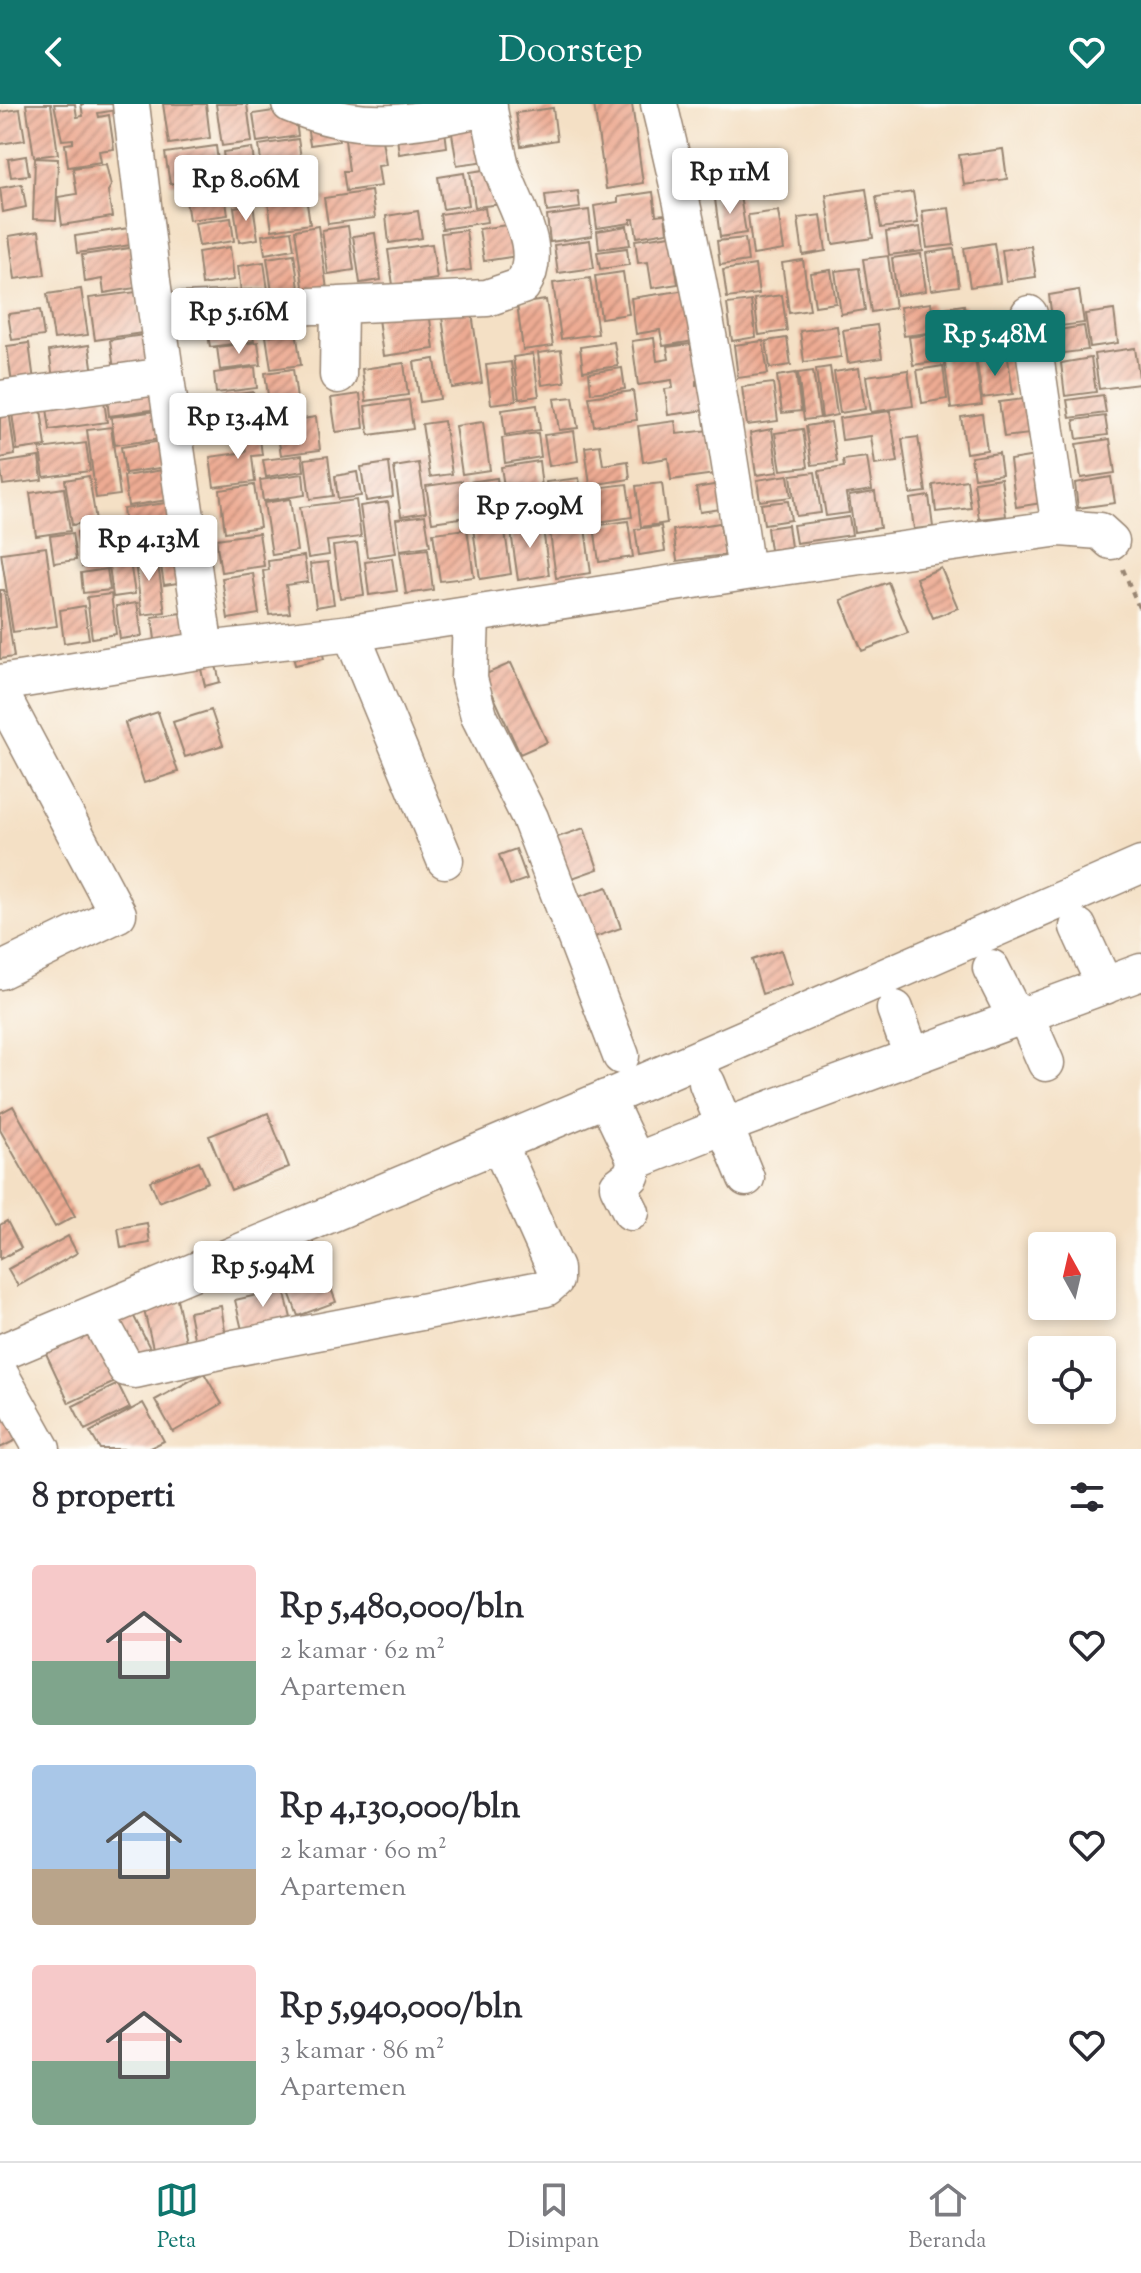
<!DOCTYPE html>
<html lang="id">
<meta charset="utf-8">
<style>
body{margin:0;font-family:"Sorts Mill Goudy",serif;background:#f2f2f3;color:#2b2b33;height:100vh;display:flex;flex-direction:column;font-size:30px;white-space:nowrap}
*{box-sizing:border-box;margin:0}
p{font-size:26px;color:#7c7c81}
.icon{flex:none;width:44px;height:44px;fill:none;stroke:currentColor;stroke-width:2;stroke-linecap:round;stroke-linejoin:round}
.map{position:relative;height:1345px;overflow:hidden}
.panel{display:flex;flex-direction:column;background:#fff;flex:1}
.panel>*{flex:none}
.needle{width:52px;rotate:352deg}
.tools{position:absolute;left:1028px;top:1128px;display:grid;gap:16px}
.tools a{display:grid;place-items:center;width:88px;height:88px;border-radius:8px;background:#fff;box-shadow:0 4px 12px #0003;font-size:40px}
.price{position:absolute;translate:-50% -68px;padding:0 18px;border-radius:8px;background:#fff;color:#222;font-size:26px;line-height:52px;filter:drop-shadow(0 2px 4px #0008)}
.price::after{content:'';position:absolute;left:50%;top:48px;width:24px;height:18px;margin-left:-12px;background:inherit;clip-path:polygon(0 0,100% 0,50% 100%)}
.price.active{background:#0f766e;color:#fff}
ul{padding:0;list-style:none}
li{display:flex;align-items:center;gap:24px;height:200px;padding:0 32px}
li span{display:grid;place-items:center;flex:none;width:224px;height:160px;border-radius:8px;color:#555}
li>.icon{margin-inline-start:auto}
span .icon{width:96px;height:96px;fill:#fffc;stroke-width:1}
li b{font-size:34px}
h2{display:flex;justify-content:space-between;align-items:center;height:96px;padding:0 32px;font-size:34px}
header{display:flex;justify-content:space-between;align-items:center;height:104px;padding:0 32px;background:#0f766e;color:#fff;font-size:36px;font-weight:600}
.dock{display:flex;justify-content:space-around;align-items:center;height:112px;border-top:2px solid #e1e1e2;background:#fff;font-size:22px;color:#7c7c81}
.dock a{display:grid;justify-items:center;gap:4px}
.dock .active{color:#0f766e}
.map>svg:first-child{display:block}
</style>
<header><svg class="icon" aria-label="back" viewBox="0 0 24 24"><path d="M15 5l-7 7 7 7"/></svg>Doorstep<svg class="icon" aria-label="heart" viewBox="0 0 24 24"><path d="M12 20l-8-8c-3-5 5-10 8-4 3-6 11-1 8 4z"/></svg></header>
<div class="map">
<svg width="1141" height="1345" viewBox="0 0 1141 1345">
<defs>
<pattern id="building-hatch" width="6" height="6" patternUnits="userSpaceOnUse" patternTransform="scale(2)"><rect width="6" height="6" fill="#edab93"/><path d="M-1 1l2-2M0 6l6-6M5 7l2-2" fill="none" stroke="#c18b77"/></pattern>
</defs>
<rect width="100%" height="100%" fill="#fdfcf7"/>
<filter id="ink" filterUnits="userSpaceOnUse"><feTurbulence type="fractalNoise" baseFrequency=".0125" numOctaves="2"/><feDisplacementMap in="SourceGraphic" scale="16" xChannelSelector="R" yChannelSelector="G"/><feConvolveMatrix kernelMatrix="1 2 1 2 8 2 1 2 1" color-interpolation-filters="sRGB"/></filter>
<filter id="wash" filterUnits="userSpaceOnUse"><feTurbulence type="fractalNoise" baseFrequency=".006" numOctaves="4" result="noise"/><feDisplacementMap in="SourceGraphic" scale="32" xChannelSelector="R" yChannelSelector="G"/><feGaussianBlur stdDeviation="1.8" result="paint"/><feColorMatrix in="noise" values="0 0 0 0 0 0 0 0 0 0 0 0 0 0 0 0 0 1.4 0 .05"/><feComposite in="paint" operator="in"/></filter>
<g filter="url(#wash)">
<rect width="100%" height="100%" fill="#f4e0c5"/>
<g id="blocks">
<path fill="url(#building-hatch)" d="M26,0H51L58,50L34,53Z
M54,0H75L77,13L83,12L81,0H116L117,6L98,9L99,13L109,11L114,45L99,47L101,58L68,63L65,40L73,39V35L62,36Z
M163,0H206L210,34L169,40Z
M216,0H247L252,38L222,42Z
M594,0H632L643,79L606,85Z
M294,4L298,32L257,38L253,10Z
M553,4L557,36L521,42L516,9Z
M20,5L25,36L0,40V8Z
M488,12L494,56L457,61L450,17Z
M336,17L339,37L310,41L307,21Z
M444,18L447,43L399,50L396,25Z
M380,23L386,61L378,62L381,82L346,87L343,67H349L344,28Z
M298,35L302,60L262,66L259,41Z
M216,42L220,73L170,80L165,49Z
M252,44L258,87L229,91L223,48Z
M1003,45L1007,75L964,81L959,51Z
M26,52L29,71L11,73L8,55Z
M35,54L58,55L56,116L33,115Z
M106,60L111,82L108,87L112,113L62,121L58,93L77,90L73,64Z
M301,63L305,89L263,95L259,69Z
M497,64L502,100L475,103L470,68Z
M464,69L469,101L443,105L438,73Z
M223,78L228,111L189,116L184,83Z
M22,80L26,103L3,108L0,84Z
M866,85L873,134L833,140L826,91Z
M371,87L375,114L328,120L324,94Z
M578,87L580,104L547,108L545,91Z
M653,88L656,111L665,110L667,128L637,133L634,115H631V119L597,124L594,102L618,98V93Z
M913,88L918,119L881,124L876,93Z
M740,92L746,129L720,133L715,95Z
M306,93L310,120L272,126L268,98Z
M253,100L258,135L239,138L234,103Z
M485,104L487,118L442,125L440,110Z
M949,104L954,141L927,144L922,107Z
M589,106L592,132L550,138L547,112Z
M418,107L422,134L389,139L386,112Z
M778,107L784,146L753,151L748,111Z
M821,111L826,147L803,151L798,114Z
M231,114L234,137L199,142L195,119Z
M520,119L524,151L484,157L479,125Z
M318,122L327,185L304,189L295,126Z
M348,122L354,166L328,170L322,126Z
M627,122L630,141L599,145L597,127Z
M920,123L923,147L889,151L886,128Z
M129,124L131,141L77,149L75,132Z
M466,126L471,166L446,169L441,129Z
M39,127L45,171L15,175L9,132Z
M291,127L294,145L265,150L262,131Z
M375,129L381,176L360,179L353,132Z
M671,131L678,180L652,184L648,158L638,159L635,136Z
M745,134L748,157L720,161L717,137Z
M590,136L594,164L558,169L554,141Z
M994,139L1000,179L970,183L964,144Z
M432,140L437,175L393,181L388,146Z
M1031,142L1036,173L1006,177L1002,146Z
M230,143L234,176L202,181L198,148Z
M130,144L135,184L104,189L102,175L85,178L82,151Z
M627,144L629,161L600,165L597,148Z
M954,145L959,182L931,186L926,149Z
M294,150L299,184L272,188L267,154Z
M921,150L926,187L897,191L892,154Z
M888,152L895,204L871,208L863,155Z
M803,156L810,206L789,209L782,159Z
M264,158L268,186L241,189L238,162Z
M755,161L759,190L727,194L723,166Z
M859,164L865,206L841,210L835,167Z
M831,166L836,199L815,202L810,169Z
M623,168L629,210L601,214L595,172Z
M590,174L598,230L561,235L553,179Z
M81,185L88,231L54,235L47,190Z
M687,186L694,237L663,242L660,226L636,230L631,194Z
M1079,186L1084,219L1053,223L1049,191Z
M136,188L142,229L95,236L89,194Z
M782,191L787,227L759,231L754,195Z
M546,196L553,242L523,246L517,200Z
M751,197L756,233L732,237L727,200Z
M931,199L935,228L904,232L900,203Z
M428,200L434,245L383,252L377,207Z
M964,201L970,244L943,248L937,205Z
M471,202L482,279L452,284L441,206Z
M249,205L254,237L210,243L205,211Z
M40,206L44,232L12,236L8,210Z
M1114,206L1118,239L1090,243L1085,210Z
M1027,207L1033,244L977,254L974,232L1007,227L1005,210Z
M1002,208L1005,224L971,229L969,213Z
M877,221L882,254L848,259L843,226Z
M837,222L841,253L804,258L800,227Z
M1084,222L1088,246L1056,250L1052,227Z
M296,227L301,261L271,265L266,232Z
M150,230L155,267L115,273L110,236Z
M936,230L940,257L913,261L909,233Z
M654,234L657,257L669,255L667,243L691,240V246L699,245L703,276L696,277V281L709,279L713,305L668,311L665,285L673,284L672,276L638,281L632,237Z
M787,234L791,261L770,264L766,237Z
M763,237L768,270L738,274L734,241Z
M258,238L261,261L220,266L217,243Z
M614,238L618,262L583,267L580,243Z
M29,239L34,277L12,280L7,242Z
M89,241L93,270L53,275L49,247Z
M1135,244L1140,280L1099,285L1094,250Z
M561,246L565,278L542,281L538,249Z
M974,249L982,301L951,305L944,253Z
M533,250L539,292L519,295L513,253Z
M1008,254L1013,290L982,294L977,258Z
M1091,254L1096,288L1065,292L1061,259Z
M435,255L440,295L420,298L414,258Z
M511,258L516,297L491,300L486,261Z
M404,259L408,291L366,297L362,265Z
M943,262L947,295L922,299L917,266Z
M255,263L257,284L216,289L214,269Z
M830,263L837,311L822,314L816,265Z
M622,264L625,285L591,289L589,269Z
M859,264L865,305L840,309L834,268Z
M293,265L299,310L271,314L265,269Z
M908,266L913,302L871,308L866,272Z
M813,267L820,314L804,316L798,269Z
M796,269L801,307L782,309L777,272Z
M773,279L778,317L747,321L742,283Z
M162,286L164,304L109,312L107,293Z
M633,287L637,316L594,322L589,293Z
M253,288L257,315L226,319L222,292Z
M103,289L107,318L50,326L46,297Z
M360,290L364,324L336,328L331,294Z
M1103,291L1106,309L1070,314L1067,296Z
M573,293L578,324L559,326L554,295Z
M1033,294L1038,329L1004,333L999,298Z
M409,296L413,325L369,331L365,302Z
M40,298L46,342L17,346L11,302Z
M8,299L15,351L0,354V300Z
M537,301L540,326L505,331L502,306Z
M165,306L169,334L115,341L111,313Z
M890,307L898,358L875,361L871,332L842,336L839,314Z
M982,310L987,346L966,349L961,313Z
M1105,312L1108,331L1077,335L1074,316Z
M316,313L320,346L281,351L276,319Z
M444,317L452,370L430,373L422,320Z
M675,317L677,330L709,326L715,370L671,376L668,354L643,358L638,322Z
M258,318L262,351L252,352L255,378L214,383L210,353L246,348L242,320Z
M483,318L490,366L462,370L455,322Z
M831,318L837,358L812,361L806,322Z
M111,323L120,391L96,394L87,326Z
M772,325L778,368L756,371L750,329Z
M803,325L808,363L781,366L775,329Z
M574,327L578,357L549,362L544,331Z
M538,329L541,353L505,359L502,334Z
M918,333L926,388L910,390L902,335Z
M1110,335L1115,369L1081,374L1076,340Z
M169,336L173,362L125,369L121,343Z
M86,339L90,367L44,373L40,345Z
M600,341L603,361L628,357L630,375L590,381L585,343Z
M999,349L1002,370L974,374L971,353Z
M302,351L304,367L266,373L263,356Z
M1042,351L1048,398L1016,403L1010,356Z
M328,352L333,392L310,395L305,355Z
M39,353L42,376L3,381L0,359Z
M867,353L872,386L846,390L849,409L826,412L819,367L844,363L843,356Z
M539,357L542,384L505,389L501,363Z
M389,359L393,393L366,397L361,363Z
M419,359L426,408L401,412L394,363Z
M176,364L181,394L128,402L124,372Z
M357,368L361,392L338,395L335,372Z
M815,368L821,409L796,412L791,371Z
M303,370L305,391L263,397L260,376Z
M788,371L791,393L760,397L757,376Z
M89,372L96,417L72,421L65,376Z
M1111,373L1115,399L1078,404L1075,379Z
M497,374L503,415L474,419L468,378Z
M579,374L584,409L551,414L546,378Z
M1001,374L1006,412L979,415L974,378Z
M967,376L971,404L936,408L933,381Z
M462,377L467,413L432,418L426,382Z
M662,379L667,419L641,423L636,382Z
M725,379L728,404L700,408L696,384Z
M627,380L632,413L591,419L586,385Z
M254,381L260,423L225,428L220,386Z
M64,384L70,427L36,432L30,389Z
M875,388L880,424L854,428L849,392Z
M538,390L541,412L509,416L506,394Z
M929,392L933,423L914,425L910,395Z
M290,395L297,447L272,451L264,399Z
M356,396L361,433L327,437L329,451L308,454L300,403Z
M180,397L183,421L126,429L123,405Z
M788,397L791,416L764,420L761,400Z
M388,398L396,449L367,453L360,402Z
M425,411L430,442L400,446L396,415Z
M849,413L852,431L796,439L793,421Z
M542,416L549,471L518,476L510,421Z
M584,416L591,469L556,474L549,421Z
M628,417L633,453L599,458L594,422Z
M720,419L725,451L677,457L673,426Z
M504,420L511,470L480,475L473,424Z
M788,421L791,443L770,446L767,424Z
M661,422L665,447L639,451L635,425Z
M182,424L185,441L135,448L132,431Z
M99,425L104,459L82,463L77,428Z
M467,425L474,473L440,477L433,429Z
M72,429L76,456L54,459L50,432Z
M259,429L264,462L221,468L216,435Z
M357,439L364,491L340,494L333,442Z
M46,443L57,522L13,528L1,449Z
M186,445L191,477L164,481L159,449Z
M428,445L433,486L406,490L400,448Z
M156,447L165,508L142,511L134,451Z
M304,452L308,478L286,481L290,509L269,511L263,467L269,466L268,457Z
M392,454L397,487L369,491L365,458Z
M130,458L135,490L113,493L109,461Z
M328,458L334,500L316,503L310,460Z
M941,464L958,504L933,514L916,474Z
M107,465L110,486L83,489L81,469Z
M253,469L259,510L228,515L222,474Z
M888,478L908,529L862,547L841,496Z
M0,486H4L14,553L0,555Z
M111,490L116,530L92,534L87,493Z
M137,499L142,532L120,535L116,502Z
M84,502L89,535L64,539L60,506Z
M189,508L193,538L156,543L152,513Z
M320,537L324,555L295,561L291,543Z
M215,557L220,578L205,582L200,561Z
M511,559L547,638L520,650L484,571Z
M211,606L223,641L185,653L173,618Z
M158,608L178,668L144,679L125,619Z
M584,724L598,765L561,778L546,737Z
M516,745L527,775L510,781L499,751Z
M607,783L621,824L583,837L569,796Z
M781,846L792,880L762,890L752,856Z
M13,1002L75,1112L55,1123L0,1026V1009Z
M268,1009L289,1063L231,1086L209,1032Z
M199,1057L208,1078L159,1098L150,1077Z
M7,1117L21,1144L0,1155V1121Z
M147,1119L150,1139L121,1144L118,1124Z
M311,1131L336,1198L298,1212L273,1145Z
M68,1132L77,1149L18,1182L8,1165Z
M284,1185L291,1214L242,1226L235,1196Z
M176,1190L186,1237L153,1244L142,1198Z
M127,1199L154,1252L132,1263L105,1210Z
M221,1202L226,1233L195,1239L189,1208Z
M89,1222L115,1278L69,1299L43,1243Z
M204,1269L222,1300L173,1328L155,1296Z
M118,1280L130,1304L85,1326L73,1302Z
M143,1299L164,1337L148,1345H100L90,1328Z
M0,1303L18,1335L0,1344Z"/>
</g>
</g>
<g filter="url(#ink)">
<use href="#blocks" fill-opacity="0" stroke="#988572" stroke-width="2"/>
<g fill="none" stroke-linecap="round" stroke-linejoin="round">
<defs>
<path id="minor" d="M290,0C363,31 414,19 489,3
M659,0C697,154 724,311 746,468
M339,201L487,194L522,182C547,144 512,100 501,62C496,42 492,21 488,0
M157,208L339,201L338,271
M1029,210L1060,424
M0,295L165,272
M471,511L469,575L479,612L530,714L621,952
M351,529L445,756
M205,546L351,529L746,468L1060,424L1100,427L1111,437
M0,579L205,546L152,177L131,0
M0,588L118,810L0,867
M1078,823L1105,882
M991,864L1016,914
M895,905L912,952
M1025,911L1046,959
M707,979L746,1074
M606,994L636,1057L631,1072L618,1082L631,1108
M636,1057L724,1022L1141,868
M96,1209L126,1264L135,1266L234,1244L546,1184L555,1176V1165L499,1040
M0,1249L614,991L1141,761
M0,1270L42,1345"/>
</defs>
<use href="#minor" stroke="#988572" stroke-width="39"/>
<path stroke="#988572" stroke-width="4" stroke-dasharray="6 6" stroke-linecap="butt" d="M1123,465L1141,509"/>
<use href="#minor" stroke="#fff" stroke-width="36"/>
</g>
</g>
</svg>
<div class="tools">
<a><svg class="needle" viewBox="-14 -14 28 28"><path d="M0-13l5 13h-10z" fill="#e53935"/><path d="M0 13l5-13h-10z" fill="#7c7c81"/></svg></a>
<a><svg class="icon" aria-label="locate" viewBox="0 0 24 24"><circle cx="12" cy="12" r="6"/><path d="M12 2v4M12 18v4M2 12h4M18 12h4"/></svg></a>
</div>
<b class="price" style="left:730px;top:112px">Rp 11M</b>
<b class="price" style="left:246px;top:119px">Rp 8.06M</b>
<b class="price" style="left:239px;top:252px">Rp 5.16M</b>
<b class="price active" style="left:995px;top:274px">Rp 5.48M</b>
<b class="price" style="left:238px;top:357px">Rp 13.4M</b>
<b class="price" style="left:530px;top:446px">Rp 7.09M</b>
<b class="price" style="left:149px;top:479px">Rp 4.13M</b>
<b class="price" style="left:263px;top:1205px">Rp 5.94M</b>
</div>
<section class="panel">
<h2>8 properti<svg class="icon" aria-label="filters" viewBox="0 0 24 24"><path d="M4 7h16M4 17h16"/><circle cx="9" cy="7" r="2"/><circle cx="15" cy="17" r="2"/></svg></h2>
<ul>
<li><span style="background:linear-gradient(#f6c9c9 60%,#7fa58c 0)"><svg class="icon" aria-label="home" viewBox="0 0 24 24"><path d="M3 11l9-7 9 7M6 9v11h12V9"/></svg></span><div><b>Rp 5,480,000/bln</b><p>2 kamar · 62 m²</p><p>Apartemen</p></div><svg class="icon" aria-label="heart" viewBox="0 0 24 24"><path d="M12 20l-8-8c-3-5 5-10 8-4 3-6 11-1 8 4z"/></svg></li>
<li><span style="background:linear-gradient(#a9c7e8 65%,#b9a48a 0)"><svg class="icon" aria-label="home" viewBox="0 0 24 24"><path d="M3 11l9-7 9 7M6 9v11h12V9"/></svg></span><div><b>Rp 4,130,000/bln</b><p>2 kamar · 60 m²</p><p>Apartemen</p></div><svg class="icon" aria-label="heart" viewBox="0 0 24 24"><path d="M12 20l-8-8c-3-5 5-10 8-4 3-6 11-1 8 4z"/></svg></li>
<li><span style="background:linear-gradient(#f6c9c9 60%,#7fa58c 0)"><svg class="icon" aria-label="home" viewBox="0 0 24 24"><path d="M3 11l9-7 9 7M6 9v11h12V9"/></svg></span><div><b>Rp 5,940,000/bln</b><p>3 kamar · 86 m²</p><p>Apartemen</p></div><svg class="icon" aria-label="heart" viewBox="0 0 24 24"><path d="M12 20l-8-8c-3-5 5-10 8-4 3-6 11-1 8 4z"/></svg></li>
</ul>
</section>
<nav class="dock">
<a class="active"><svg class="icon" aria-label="map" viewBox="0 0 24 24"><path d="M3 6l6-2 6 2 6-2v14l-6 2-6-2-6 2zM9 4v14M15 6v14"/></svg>Peta</a>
<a><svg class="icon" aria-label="saved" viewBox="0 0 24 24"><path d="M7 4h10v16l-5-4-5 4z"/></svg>Disimpan</a>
<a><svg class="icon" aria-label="home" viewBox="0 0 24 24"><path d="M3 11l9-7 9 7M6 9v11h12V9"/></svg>Beranda</a>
</nav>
